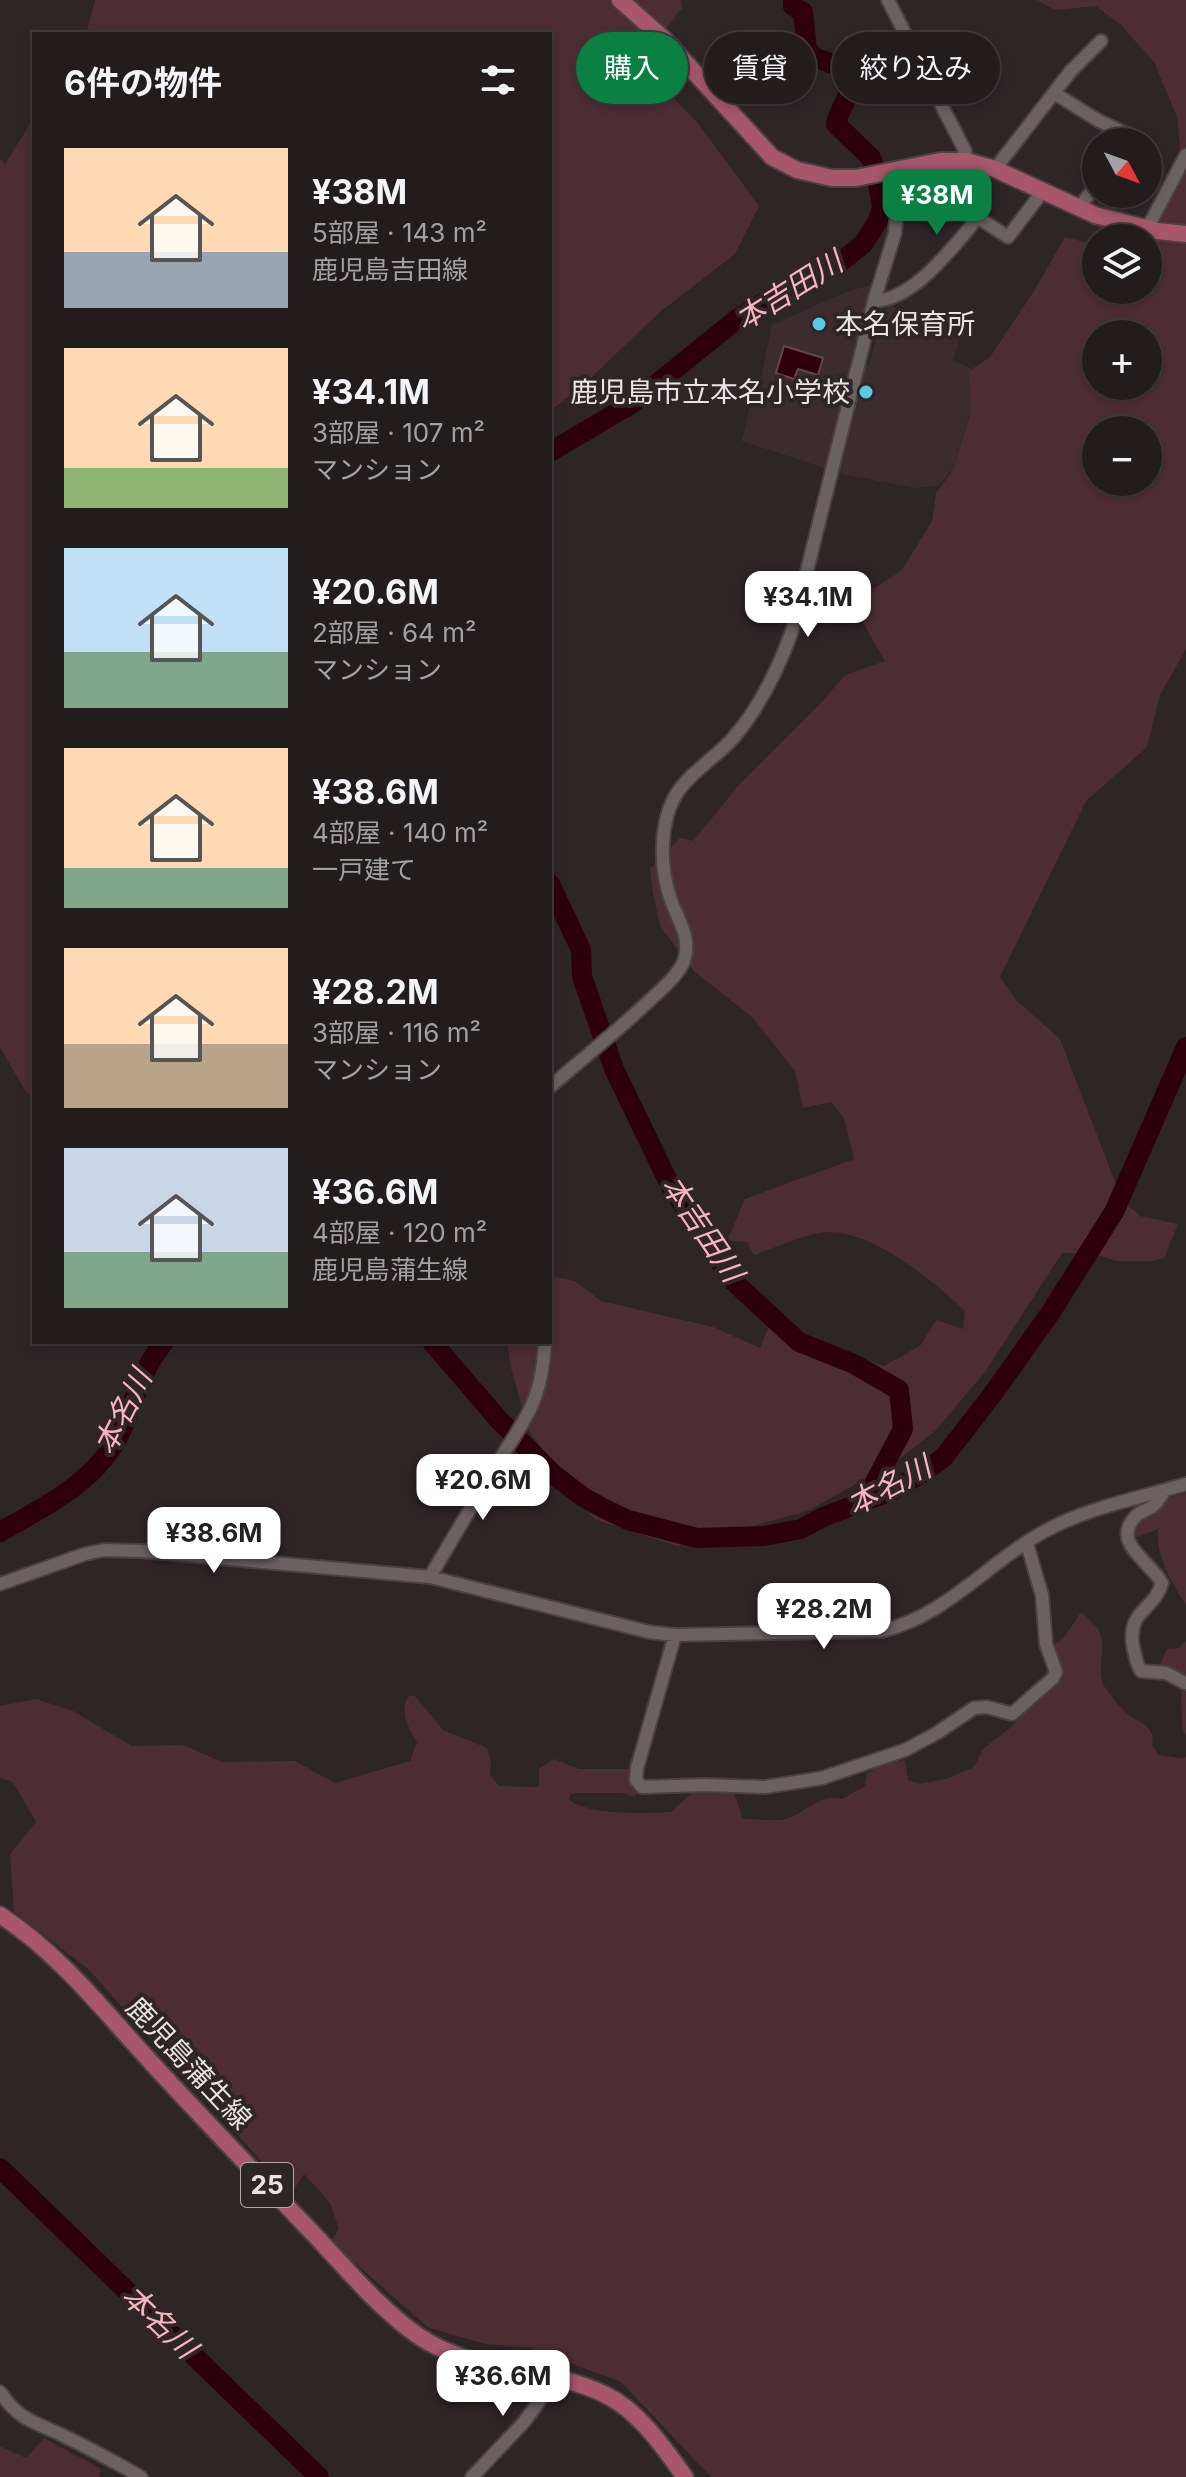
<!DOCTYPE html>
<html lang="ja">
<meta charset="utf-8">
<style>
body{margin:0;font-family:Inter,"Noto Sans JP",sans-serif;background:#2a2526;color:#f1f3f6;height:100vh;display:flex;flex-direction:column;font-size:30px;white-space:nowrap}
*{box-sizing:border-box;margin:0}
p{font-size:26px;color:#a2a1a4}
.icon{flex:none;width:44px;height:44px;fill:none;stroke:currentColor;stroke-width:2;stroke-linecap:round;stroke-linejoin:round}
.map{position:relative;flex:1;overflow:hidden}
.sheet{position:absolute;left:32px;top:32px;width:520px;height:1312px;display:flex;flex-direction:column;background:#221c1d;border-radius:0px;box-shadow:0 4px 12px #0003,0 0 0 2px #3f3a3b}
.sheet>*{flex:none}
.banner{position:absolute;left:576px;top:32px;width:490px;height:72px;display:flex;gap:16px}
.needle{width:52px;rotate:131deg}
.buttons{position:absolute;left:1082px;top:128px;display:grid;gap:16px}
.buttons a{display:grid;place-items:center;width:80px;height:80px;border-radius:50%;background:#221c1d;box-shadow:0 4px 12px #0003,0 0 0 2px #3f3a3b;font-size:40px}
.price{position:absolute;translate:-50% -68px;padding:0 18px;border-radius:16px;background:#fff;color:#222;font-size:26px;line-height:52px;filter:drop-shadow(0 2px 4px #0008)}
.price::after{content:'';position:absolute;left:50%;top:48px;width:24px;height:18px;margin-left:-12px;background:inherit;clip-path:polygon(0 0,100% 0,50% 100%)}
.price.selected{background:#0b8043;color:#fff}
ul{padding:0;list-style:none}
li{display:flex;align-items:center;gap:24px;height:200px;padding:0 32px}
li span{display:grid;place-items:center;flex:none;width:224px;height:160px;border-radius:0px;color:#555}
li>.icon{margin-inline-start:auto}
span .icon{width:96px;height:96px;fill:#fffc;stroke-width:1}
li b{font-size:34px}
h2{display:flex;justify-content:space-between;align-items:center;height:96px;padding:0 32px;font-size:34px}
.tag{padding:0 28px;border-radius:36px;background:#221c1d;box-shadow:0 4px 12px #0003,0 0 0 2px #3f3a3b;font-size:28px;line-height:72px}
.tag.selected{background:#0b8043;color:#fff}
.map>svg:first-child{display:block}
</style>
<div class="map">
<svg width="1186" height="2477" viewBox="0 0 1186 2477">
<rect width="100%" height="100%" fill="#2e2527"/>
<path fill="#3c2c2f" d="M874,284L854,361L869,365L884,310L891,306L960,337L953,360L982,374L953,469L937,486L914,488L843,474L742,441L751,400L760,383L772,325L846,292Z"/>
<path fill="#4c2d33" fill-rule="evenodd" d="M95,0H681L682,8L639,63L697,122L759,206L735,254L660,312L581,387L550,411V34H86Z
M1037,0H1186V649L1160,695L1147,747L1086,801L1000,977L1016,1000L1060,1039L1122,1200L1140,1216L1178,1224L1164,1258L1153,1261H1116L1095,1254L1062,1253L985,1372L935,1431L897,1461L808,1511L677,1546L594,1519L529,1431L511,1368L507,1342H550V1276L575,1281L601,1301L713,1327L760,1348L776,1310L806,1337L884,1366L920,1346L936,1320L963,1329L965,1311C934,1281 865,1224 819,1233C798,1237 775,1248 754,1255L747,1242L727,1241L745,1199L854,1159L844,1118L831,1102L803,1108L795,1071L752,1017L695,972L660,926L653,894L650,869L680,838L693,841L739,785L819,705L845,675L885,661L852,603L902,570L932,521L936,493L953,470L971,412L969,371L990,357L1034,291L1065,237L1096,245V290H1148V238H1113L1151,217L1181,157L1177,117L1154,62L1120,24L1096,6L1055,10ZM1096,334H1148V386H1096ZM1096,430H1148V482H1096Z
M34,118V1096L26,1092L0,1047V159L5,164Z
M1186,1493V1605C1172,1583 1155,1556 1158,1529L1134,1538L1131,1528C1142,1508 1164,1498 1186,1493Z
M1081,1612C1089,1619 1098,1626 1101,1636C1106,1651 1094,1675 1107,1690C1113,1698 1120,1708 1128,1714C1140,1724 1156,1726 1152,1745L1159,1755L1180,1758L1186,1757V2477H711L621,2382L531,2348L486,2344L429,2328L331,2242L339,2229L330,2203L304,2174L291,2194L88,1969L14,1912L10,1854L36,1822L13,1782L0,1778V1706L36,1699L73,1711L132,1746L183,1745L222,1762L295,1761L335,1783L410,1761L417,1742C409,1728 398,1712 409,1696H415L443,1730L487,1748L491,1763L490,1775L499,1786L539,1787V1769L554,1759L579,1769H635L639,1790L635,1797L622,1793H575L570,1795L569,1800C593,1816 642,1813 671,1812L696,1789L733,1790L743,1819C755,1819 770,1821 782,1820C802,1817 818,1792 842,1799L865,1786L867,1774L882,1763L905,1760L908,1780L920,1784L949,1778L974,1767L983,1749L1010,1728L1056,1679L1052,1646L1063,1639Z
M1186,1641V1735L1182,1730L1181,1689L1160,1665L1167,1649L1179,1648Z
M44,2438L101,2469L99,2477H0V2446L26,2458Z"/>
<path fill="#2e000e" stroke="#66444e" stroke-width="2" d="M784,346L823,358L818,375L798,369L794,379L776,373Z"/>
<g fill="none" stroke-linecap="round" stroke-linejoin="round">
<path stroke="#2e000e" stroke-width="20" d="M550,452L633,403L737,319L787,288L842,261L863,244L878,221L882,207L875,168L871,158L836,124C839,109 849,96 855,82L836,65L816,58L807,50L803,12L793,6V0
M550,884L581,950L582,976L614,1069L670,1185L719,1260L735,1283L799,1342L854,1364L899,1390L903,1429L866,1499
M432,1342L499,1420L553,1474L583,1497L605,1509L628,1520L697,1538L764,1536L801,1529L823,1517L894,1490L927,1470L944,1457L992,1395L1051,1312L1114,1212L1186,1047
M0,1532C46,1506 98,1481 121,1431C135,1400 142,1368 164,1342
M0,2168L319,2477"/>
<defs>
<path id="minor" d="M888,0L965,151L966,161
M1054,93L1099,121L1129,135L1125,142
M995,169L1070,72L1101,41
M1079,208L1096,185
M977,217L1008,237L1043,191
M1147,229L1186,155
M874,301C912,300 948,253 971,226L977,217L976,164
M550,1087C584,1057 619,1030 651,999C663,988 676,977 683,963C693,939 678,921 671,900C660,870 659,827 674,798C687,774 716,758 734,737C759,708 779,667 792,631L874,301L895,233L897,208L893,170
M1165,1490C1162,1495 1158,1502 1153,1506C1148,1510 1142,1511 1137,1515C1109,1542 1150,1561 1162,1583C1154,1611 1127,1610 1133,1646C1135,1655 1136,1663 1141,1671L1166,1673L1185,1683
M430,1577C451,1541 472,1506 493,1471C524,1418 541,1408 545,1342
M0,1584L85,1554L104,1550L141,1551L430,1577L649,1632L675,1635L882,1631C948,1615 989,1561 1047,1530C1090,1507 1140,1498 1186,1484
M675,1635L637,1768L636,1780L642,1787L705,1785L765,1787L822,1778L905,1750L937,1733L974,1708L987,1707L1012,1714L1053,1678L1056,1672L1046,1644L1042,1595L1027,1544
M0,2392C20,2421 33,2421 62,2435C89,2448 115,2462 141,2477
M472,2477L524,2422L557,2377"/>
<path id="major" d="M620,0L664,39L772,157L797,170L832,178H856L940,161H966L995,169L1095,215L1157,231L1186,234
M0,1915C55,1951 95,2000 139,2049C193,2109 249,2166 305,2225C341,2262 375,2305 417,2335C474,2375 546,2365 606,2395C640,2412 663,2447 685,2477"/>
</defs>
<use href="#minor" stroke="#494143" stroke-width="16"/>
<use href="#major" stroke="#494143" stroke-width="20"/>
<use href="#minor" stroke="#6b6163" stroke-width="12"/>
<use href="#major" stroke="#a7566b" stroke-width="16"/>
</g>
<g fill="#59c8e4" stroke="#2e2527" stroke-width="3">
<circle cx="819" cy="324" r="8"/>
<circle cx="866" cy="392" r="8"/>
</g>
<g text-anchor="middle" stroke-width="8" stroke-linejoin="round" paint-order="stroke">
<rect fill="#2e2527" stroke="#b1aaab" stroke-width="2" x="241" y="2163" width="52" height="44" rx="6"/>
<g font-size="26" font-weight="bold" fill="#e9e3e4">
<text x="267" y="2194">25</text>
</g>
<g font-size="28" fill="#e9e3e4" stroke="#2e2527" text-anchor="start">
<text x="835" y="334">本名保育所</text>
<text x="850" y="402" text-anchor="end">鹿児島市立本名小学校</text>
</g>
<g font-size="28" fill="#e9e3e4" stroke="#2e2527">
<text transform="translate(189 2063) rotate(47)" y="10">鹿児島蒲生線</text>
</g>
<g font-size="30" font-style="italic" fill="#fab3c0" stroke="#2e2527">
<text transform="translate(789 291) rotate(-32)" y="10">本吉田川</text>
<text transform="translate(702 1229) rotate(56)" y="10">本吉田川</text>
<text transform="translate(123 1412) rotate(-63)" y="10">本名川</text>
<text transform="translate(889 1486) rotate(-28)" y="10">本名川</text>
<text transform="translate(159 2322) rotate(44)" y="10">本名川</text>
</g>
</g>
</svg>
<div class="buttons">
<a><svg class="needle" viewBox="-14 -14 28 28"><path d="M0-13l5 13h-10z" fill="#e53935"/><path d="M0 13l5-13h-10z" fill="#a2a1a4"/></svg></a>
<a><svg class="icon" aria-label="layers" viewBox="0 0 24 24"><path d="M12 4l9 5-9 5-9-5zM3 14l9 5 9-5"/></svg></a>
<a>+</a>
<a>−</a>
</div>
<b class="price selected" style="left:937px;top:237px">¥38M</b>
<b class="price" style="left:808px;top:639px">¥34.1M</b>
<b class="price" style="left:483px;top:1522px">¥20.6M</b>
<b class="price" style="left:214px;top:1575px">¥38.6M</b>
<b class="price" style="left:824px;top:1651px">¥28.2M</b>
<b class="price" style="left:503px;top:2418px">¥36.6M</b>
<div class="banner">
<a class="tag selected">購入</a>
<a class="tag">賃貸</a>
<a class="tag">絞り込み</a>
</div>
<section class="sheet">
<h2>6件の物件<svg class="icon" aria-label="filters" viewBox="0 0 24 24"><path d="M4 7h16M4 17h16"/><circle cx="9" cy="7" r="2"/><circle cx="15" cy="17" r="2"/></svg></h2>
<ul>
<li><span style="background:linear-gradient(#ffd9b3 65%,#9aa5b1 0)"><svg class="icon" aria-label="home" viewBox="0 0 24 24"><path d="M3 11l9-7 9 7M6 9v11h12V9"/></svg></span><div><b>¥38M</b><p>5部屋 · 143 m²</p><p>鹿児島吉田線</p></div></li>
<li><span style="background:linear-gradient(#ffd9b3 75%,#8fb573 0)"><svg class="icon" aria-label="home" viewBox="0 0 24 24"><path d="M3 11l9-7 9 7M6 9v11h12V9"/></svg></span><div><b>¥34.1M</b><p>3部屋 · 107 m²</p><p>マンション</p></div></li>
<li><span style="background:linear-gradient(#bfe0f5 65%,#7fa58c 0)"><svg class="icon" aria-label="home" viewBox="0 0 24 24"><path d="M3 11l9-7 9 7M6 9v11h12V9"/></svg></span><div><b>¥20.6M</b><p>2部屋 · 64 m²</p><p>マンション</p></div></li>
<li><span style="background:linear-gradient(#ffd9b3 75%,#7fa58c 0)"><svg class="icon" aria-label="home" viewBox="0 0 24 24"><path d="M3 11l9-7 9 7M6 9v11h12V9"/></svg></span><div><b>¥38.6M</b><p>4部屋 · 140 m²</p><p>一戸建て</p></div></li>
<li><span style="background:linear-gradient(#ffd9b3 60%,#b9a48a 0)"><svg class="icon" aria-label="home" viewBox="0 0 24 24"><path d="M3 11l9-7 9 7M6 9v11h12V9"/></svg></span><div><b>¥28.2M</b><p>3部屋 · 116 m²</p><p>マンション</p></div></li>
<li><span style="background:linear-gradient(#c9d6e8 65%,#7fa58c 0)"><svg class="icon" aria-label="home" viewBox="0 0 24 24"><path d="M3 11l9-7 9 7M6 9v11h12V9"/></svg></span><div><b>¥36.6M</b><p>4部屋 · 120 m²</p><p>鹿児島蒲生線</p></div></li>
</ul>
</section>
</div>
